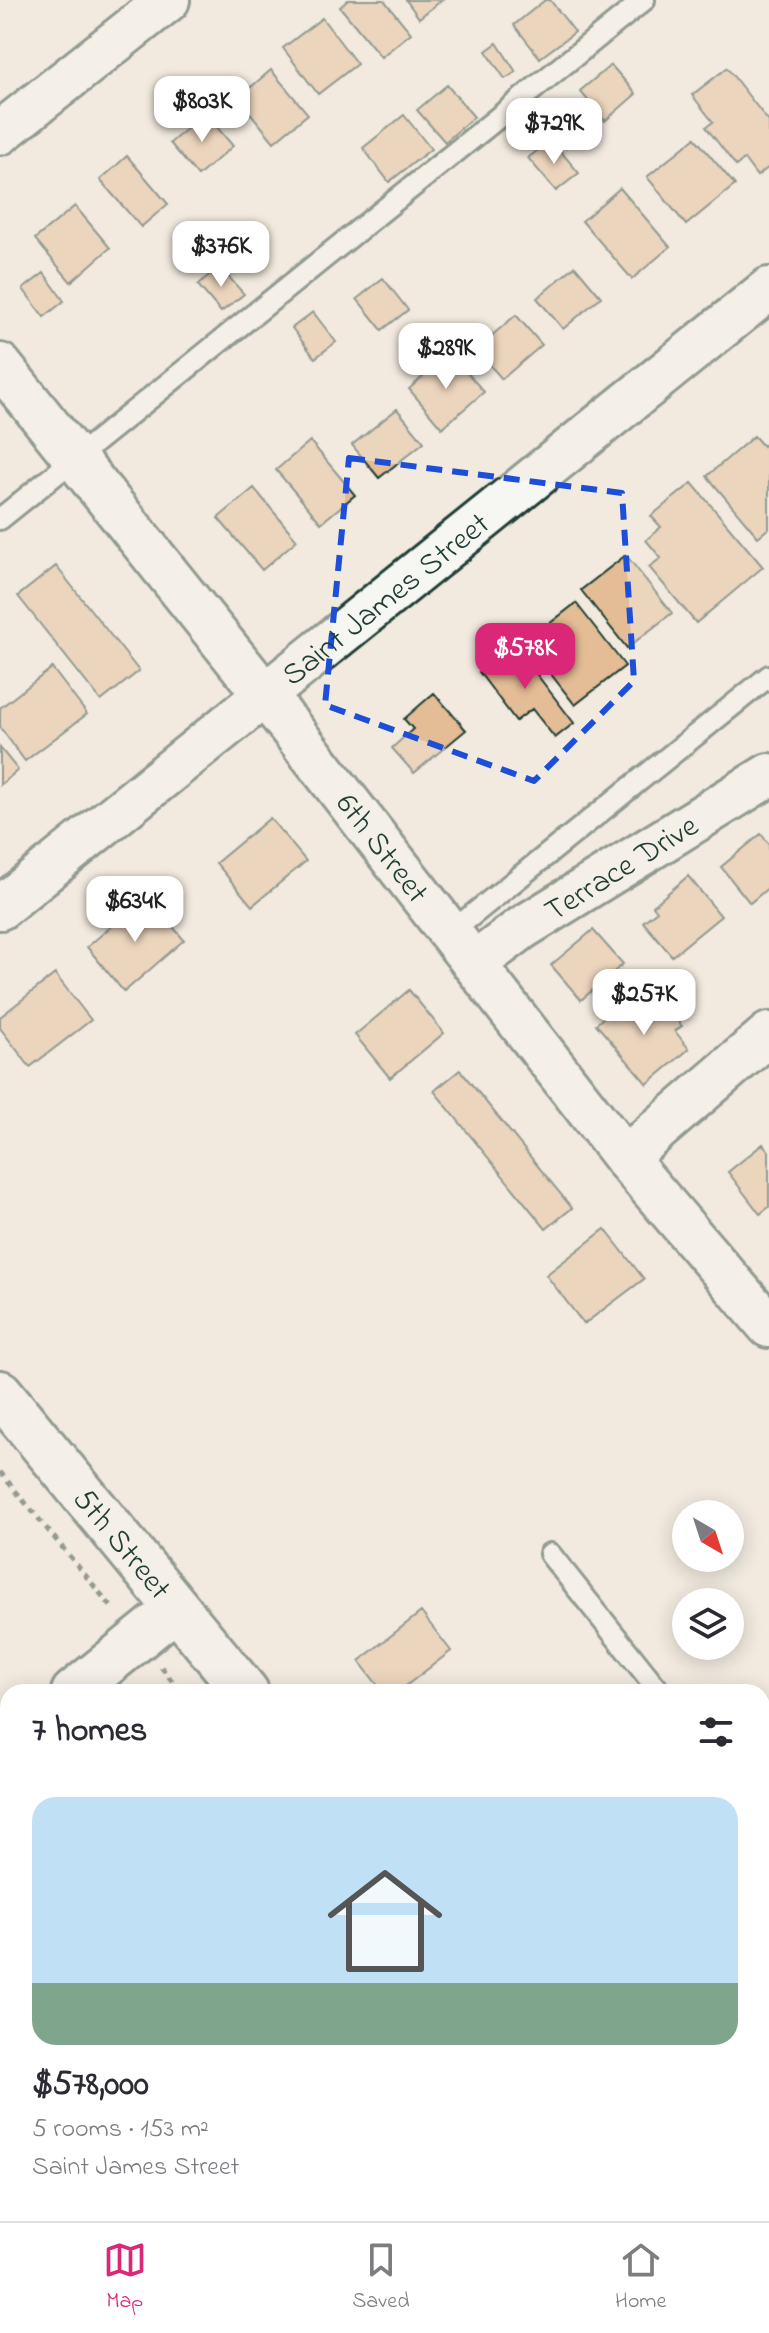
<!DOCTYPE html>
<meta charset="utf-8">
<style>
body{margin:0;font-family:"Indie Flower",sans-serif;background:#f7f7f7;color:#2b2b33;height:100vh;display:flex;flex-direction:column;font-size:30px;white-space:nowrap}
*{box-sizing:border-box;margin:0}
p{font-size:26px;color:#7c7c81}
.icon{flex:none;width:44px;height:44px;fill:none;stroke:currentColor;stroke-width:2;stroke-linecap:round;stroke-linejoin:round}
.map{position:relative;flex:1;overflow:hidden}
.side{position:absolute;left:0px;top:1684px;width:770px;height:538px;display:flex;flex-direction:column;background:#fff;border-radius:24px 24px 0 0;box-shadow:0 4px 20px #0003}
.side>*{flex:none}
.needle{width:52px;rotate:141deg}
.controls{position:absolute;left:672px;top:1500px;display:grid;gap:16px}
.controls a{display:grid;place-items:center;width:72px;height:72px;border-radius:50%;background:#fff;box-shadow:0 4px 20px #0003;font-size:40px}
.price{position:absolute;translate:-50% -68px;padding:0 18px;border-radius:16px;background:#fff;color:#222;font-size:26px;line-height:52px;filter:drop-shadow(0 2px 4px #0008)}
.price::after{content:'';position:absolute;left:50%;top:48px;width:24px;height:18px;margin-left:-12px;background:inherit;clip-path:polygon(0 0,100% 0,50% 100%)}
.price.active{background:#db2777;color:#fff}
ul{padding:0;list-style:none}
li{display:grid;align-content:center;gap:16px;height:424px;padding:0 32px}
li span{display:grid;place-items:center;height:248px;border-radius:24px;color:#555}
li>.icon{margin-inline-start:auto}
span .icon{width:144px;height:144px;fill:#fffc;stroke-width:1}
li b{font-size:34px}
h2{display:flex;justify-content:space-between;align-items:center;height:96px;padding:0 32px;font-size:34px}
.menu{display:flex;justify-content:space-around;align-items:center;height:112px;border-top:2px solid #e1e1e2;background:#fff;font-size:22px;color:#7c7c81}
.menu a{display:grid;justify-items:center;gap:4px}
.menu .active{color:#db2777}
.map>svg:first-child{display:block}
</style>
<div class="map">
<svg width="769" height="2221" viewBox="0 0 769 2221">
<rect width="100%" height="100%" fill="#f2eadf"/>
<filter id="ink" filterUnits="userSpaceOnUse"><feTurbulence type="fractalNoise" baseFrequency=".0125" numOctaves="2"/><feDisplacementMap in="SourceGraphic" scale="16" xChannelSelector="R" yChannelSelector="G"/><feConvolveMatrix kernelMatrix="1 2 1 2 8 2 1 2 1" color-interpolation-filters="sRGB"/></filter>
<g filter="url(#ink)">
<path fill="#e4bc95" stroke="#1f3d34" stroke-width="2" d="M348,0H384L411,33L381,57L340,7Z
M406,0H442L419,18Z
M545,0H550L575,32L540,58L514,25Z
M322,18L357,64L318,94L283,48Z
M497,43L516,72L505,79L486,51Z
M611,65L636,94L605,121L580,91Z
M727,68L769,122V167L757,176L744,159L736,166L706,127L713,122L692,95Z
M271,70L308,114L274,142L238,98Z
M447,85L474,117L445,142L417,110Z
M205,113L233,146L198,176L170,143Z
M404,115L431,149L389,182L363,148Z
M695,138L735,185L686,225L647,177Z
M551,140L579,173L556,191L528,158Z
M127,156L168,204L141,227L100,180Z
M620,188L670,247L632,279L582,221Z
M75,206L110,248L71,282L35,239Z
M219,266L244,294L221,312L198,285Z
M575,266L601,297L563,329L537,298Z
M44,273L64,301L44,317L23,289Z
M383,278L408,310L382,330L357,299Z
M313,312L336,342L315,358L292,328Z
M516,315L542,345L502,379L476,349Z
M450,353L484,392L442,428L409,389Z
M397,409L424,442L379,478L352,445Z
M754,436L763,446L769,441V528L758,537L707,476Z
M310,441L355,495L321,523L276,470Z
M692,483L763,567L696,623L649,567L661,558L646,540L661,527L651,516Z
M254,488L297,540L262,570L218,518Z
M626,555L672,613L627,648L581,590Z
M56,566L139,671L101,701L18,596Z
M576,603L625,666L575,705L526,642Z
M515,646L574,723L555,738L532,709L516,721L479,672Z
M52,668L87,714L25,761L0,727V708Z
M434,693L466,730L414,773L392,748L413,729L404,719Z
M0,748L18,770L0,785Z
M270,818L306,861L252,906L216,863Z
M761,834L769,844V887L750,903L721,867Z
M688,876L721,916L672,956L643,922L657,911L653,906Z
M147,896L184,940L124,992L87,947Z
M593,930L623,964L581,1000L551,965Z
M55,974L91,1020L30,1067L0,1028V1017Z
M409,990L444,1033L390,1078L355,1035Z
M631,994L646,1013L661,1001L682,1026L675,1031L689,1049L647,1084L596,1024Z
M460,1070L572,1208L546,1229L434,1091Z
M763,1144L769,1151V1207L760,1214L728,1172Z
M605,1229L644,1279L584,1324L546,1275Z
M421,1612L451,1651L398,1692H383L359,1661Z
M769,1940V1969L762,1961V1946Z
M2,2032L8,2040V2068L0,2074Z
M8,2176V2200L0,2186V2180Z
M16,2214H69L73,2221H20Z
M412,2214H430L434,2221H399Z
M452,2214H501L506,2221H443Z"/>
<g fill="none" stroke-linecap="round" stroke-linejoin="round">
<defs>
<path id="lane" d="M0,519L644,0
M450,933L769,676
M550,1554L660,1692"/>
<g id="street">
<path d="M0,133L168,0"/>
<path id="s1" d="M0,365L265,695L625,1158L769,1326"/>
<path id="s2" d="M0,908L769,289"/>
<path id="s3" d="M474,964L522,928L769,775"/>
<path d="M625,1158L769,1034"/>
<path d="M73,1692L177,1608"/>
<path d="M0,1751L8,1745"/>
<path d="M0,1831L8,1840"/>
<path d="M762,1849L769,1843"/>
<path d="M250,2221L264,2214"/>
</g>
<g id="secondary">
<path id="s4" d="M0,1393L246,1692"/>
<path d="M674,2214L680,2221"/>
<path d="M719,2214L723,2221"/>
</g>
</defs>
<use href="#lane" stroke="#1f3d34" stroke-width="26"/>
<use href="#street" stroke="#1f3d34" stroke-width="48"/>
<use href="#secondary" stroke="#1f3d34" stroke-width="50"/>
<path stroke="#1f3d34" stroke-width="5" stroke-dasharray="6 6" stroke-linecap="butt" d="M0,1472L114,1610
M161,1667L181,1692
M607,2214L613,2221"/>
<use href="#lane" stroke="#f6f6f2" stroke-width="20"/>
<use href="#street" stroke="#f6f6f2" stroke-width="42"/>
<use href="#secondary" stroke="#f6f6f2" stroke-width="44"/>
</g>
</g>
<path d="M0 0H769V2221H0ZM349,458L622,493L634,681L534,781L325,705Z" fill="#f2eadf" fill-opacity=".55" fill-rule="evenodd"/>
<path fill="none" stroke="#1d4ed8" stroke-width="6" stroke-dasharray="16 10" stroke-linejoin="round" d="M349,458L622,493L634,681L534,781L325,705Z"/>
<g text-anchor="middle" stroke-width="7" stroke-linejoin="round" paint-order="stroke">
<g font-size="32" fill="#1f3d34" stroke="#f6f6f2">
<text dy="11" stroke="none"><textPath href="#s2" startOffset="494">Saint James Street</textPath></text>
<text dy="11" stroke="none"><textPath href="#s1" startOffset="616">6th Street</textPath></text>
<text dy="11" stroke="none"><textPath href="#s3" startOffset="176">Terrace Drive</textPath></text>
<text dy="11" stroke="none"><textPath href="#s4" startOffset="194">5th Street</textPath></text>
</g>
</g>
</svg>
<div class="controls">
<a><svg class="needle" viewBox="-14 -14 28 28"><path d="M0-13l5 13h-10z" fill="#e53935"/><path d="M0 13l5-13h-10z" fill="#7c7c81"/></svg></a>
<a><svg class="icon" aria-label="layers" viewBox="0 0 24 24"><path d="M12 4l9 5-9 5-9-5zM3 14l9 5 9-5"/></svg></a>
</div>
<b class="price" style="left:202px;top:144px">$803K</b>
<b class="price" style="left:554px;top:166px">$729K</b>
<b class="price" style="left:221px;top:289px">$376K</b>
<b class="price" style="left:446px;top:391px">$289K</b>
<b class="price active" style="left:525px;top:691px">$578K</b>
<b class="price" style="left:135px;top:944px">$634K</b>
<b class="price" style="left:644px;top:1037px">$257K</b>
<section class="side">
<h2>7 homes<svg class="icon" aria-label="filters" viewBox="0 0 24 24"><path d="M4 7h16M4 17h16"/><circle cx="9" cy="7" r="2"/><circle cx="15" cy="17" r="2"/></svg></h2>
<ul>
<li><span style="background:linear-gradient(#bfe0f5 75%,#7fa58c 0)"><svg class="icon" aria-label="home" viewBox="0 0 24 24"><path d="M3 11l9-7 9 7M6 9v11h12V9"/></svg></span><div><b>$578,000</b><p>5 rooms · 153 m²</p><p>Saint James Street</p></div></li>
</ul>
</section>
</div>
<nav class="menu">
<a class="active"><svg class="icon" aria-label="map" viewBox="0 0 24 24"><path d="M3 6l6-2 6 2 6-2v14l-6 2-6-2-6 2zM9 4v14M15 6v14"/></svg>Map</a>
<a><svg class="icon" aria-label="saved" viewBox="0 0 24 24"><path d="M7 4h10v16l-5-4-5 4z"/></svg>Saved</a>
<a><svg class="icon" aria-label="home" viewBox="0 0 24 24"><path d="M3 11l9-7 9 7M6 9v11h12V9"/></svg>Home</a>
</nav>
